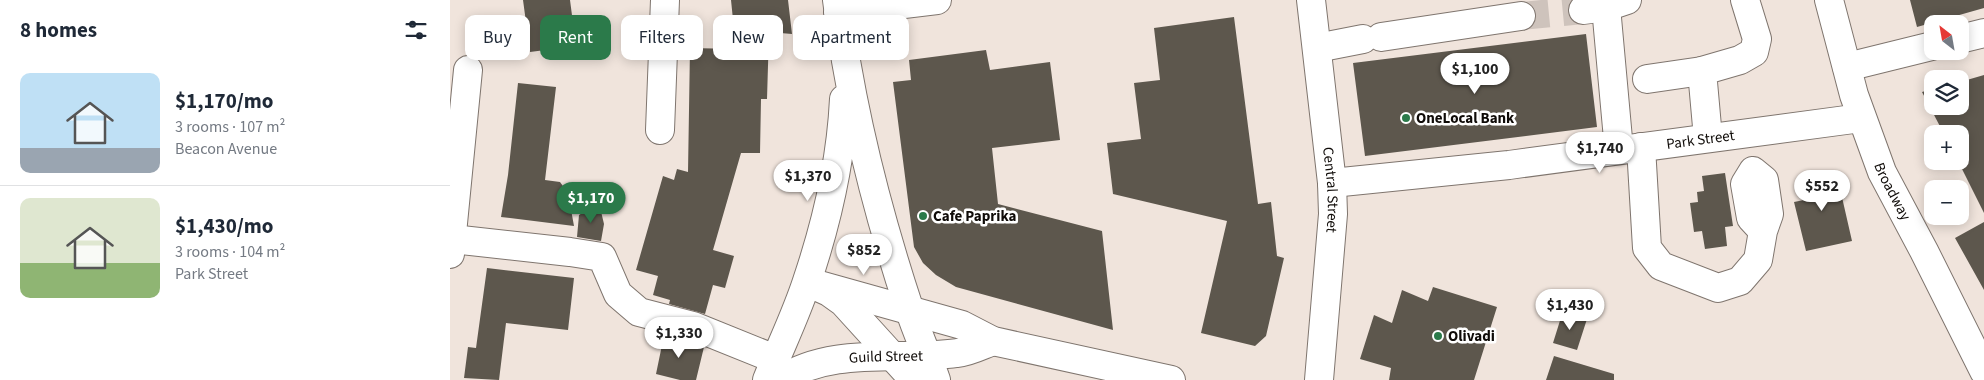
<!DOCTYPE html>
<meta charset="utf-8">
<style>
body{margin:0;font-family:"Source Sans 3",sans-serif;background:#f6f6f7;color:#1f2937;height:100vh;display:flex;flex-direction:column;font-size:19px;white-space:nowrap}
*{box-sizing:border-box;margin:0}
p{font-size:16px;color:#747a83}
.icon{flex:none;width:28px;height:28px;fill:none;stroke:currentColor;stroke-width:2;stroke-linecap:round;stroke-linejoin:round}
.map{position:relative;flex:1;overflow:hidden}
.panel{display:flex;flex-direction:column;background:#fff;width:450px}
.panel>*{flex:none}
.hud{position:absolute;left:15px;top:15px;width:475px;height:45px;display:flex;gap:10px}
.needle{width:32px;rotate:329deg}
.buttons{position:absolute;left:1474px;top:15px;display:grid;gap:10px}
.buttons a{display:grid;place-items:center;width:45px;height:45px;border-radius:10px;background:#fff;box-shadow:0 2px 12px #0003;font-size:25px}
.price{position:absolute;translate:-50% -42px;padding:0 11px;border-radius:18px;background:#fff;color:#222;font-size:16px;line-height:32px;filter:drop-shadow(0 1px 2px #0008)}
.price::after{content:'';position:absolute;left:50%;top:30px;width:15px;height:11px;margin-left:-8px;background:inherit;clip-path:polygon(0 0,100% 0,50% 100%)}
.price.active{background:#2b7a4a;color:#fff}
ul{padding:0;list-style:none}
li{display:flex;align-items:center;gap:15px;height:125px;padding:0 20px}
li+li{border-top:1px solid #e0e1e3}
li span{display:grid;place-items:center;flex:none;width:140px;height:100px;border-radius:10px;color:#555}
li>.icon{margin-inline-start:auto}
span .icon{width:60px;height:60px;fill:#fffc;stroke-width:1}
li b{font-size:21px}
h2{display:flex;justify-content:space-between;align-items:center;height:60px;padding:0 20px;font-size:21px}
.chip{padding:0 18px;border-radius:10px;background:#fff;box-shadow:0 2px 12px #0003;font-size:18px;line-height:45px}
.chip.active{background:#2b7a4a;color:#fff}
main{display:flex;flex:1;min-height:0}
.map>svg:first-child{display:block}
</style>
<main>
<section class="panel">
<h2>8 homes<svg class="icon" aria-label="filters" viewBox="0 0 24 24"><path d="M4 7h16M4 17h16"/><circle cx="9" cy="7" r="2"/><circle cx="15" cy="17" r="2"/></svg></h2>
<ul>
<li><span style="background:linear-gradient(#bfe0f5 75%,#9aa5b1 0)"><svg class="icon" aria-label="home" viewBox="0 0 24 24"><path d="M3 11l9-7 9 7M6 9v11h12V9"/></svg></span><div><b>$1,170/mo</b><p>3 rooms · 107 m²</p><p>Beacon Avenue</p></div></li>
<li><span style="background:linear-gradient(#dfe7d0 65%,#8fb573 0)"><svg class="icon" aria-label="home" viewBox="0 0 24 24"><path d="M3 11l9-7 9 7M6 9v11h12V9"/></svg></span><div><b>$1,430/mo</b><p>3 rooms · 104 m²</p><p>Park Street</p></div></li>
</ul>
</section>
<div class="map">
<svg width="1534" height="380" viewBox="0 0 1534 380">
<rect width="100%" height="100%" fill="#f0e4dc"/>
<path fill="#5d574d" d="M73,0H120L126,46L80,52Z
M281,0H338L342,34L319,32L317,99H311L310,153H291L263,250L284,256L275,288L263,285L255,314L219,304L220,300L203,295L208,276L186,270L213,176L224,180L227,169L238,172L240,48L286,49Z
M1460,0H1534V8L1467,27Z
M784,17L808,204L821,202L827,256L834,258L816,336L805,346L751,333L777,221L663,194L657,143L691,139L684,83L710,80L704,28Z
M1136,34L1147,127L915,156L903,63Z
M536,50L540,70L600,62L610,140L542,148L548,204L652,231L663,330L506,287L486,275L473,263L464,247L443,82L461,80L459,60Z
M1534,75V213L1508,161H1510V134H1494L1472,92L1482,89V106H1510V82Z
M68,83L106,87L95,180L110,182L118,193L124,226L51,217L58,175Z
M1386,171L1402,241L1356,251L1344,202L1354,200L1349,179Z
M1275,173L1283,226L1275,227L1277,246L1255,249L1252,231L1244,232L1240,203L1248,202L1247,192L1254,191L1252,176Z
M149,203L154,224L151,241L127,237L129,215Z
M1534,222V290L1505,238Z
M37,268L124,278L118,330L56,323L49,380L14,378L18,347L26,348Z
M983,287L1047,307L1024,380H939L941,368L910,359L924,315L942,323L952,290L978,301Z
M1113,311L1137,319L1127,350L1103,343Z
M211,334L254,347L246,380H230L206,374L212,345L209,344Z
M1104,356L1164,374V380H1096Z"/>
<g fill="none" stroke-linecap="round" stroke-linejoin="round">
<path stroke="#cec3bc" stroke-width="28" stroke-dasharray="28 14" stroke-linecap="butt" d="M1071,16L1133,10"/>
<defs>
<g id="minor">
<path id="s1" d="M861,0L882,183L883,214L869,380"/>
<path id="s2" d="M1379,0L1404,95L1432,172L1474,251L1534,371"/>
<path d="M1156,7L1169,150"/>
<path d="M1133,10L1156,7L1177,0"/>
<path d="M388,12L487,0"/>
<path d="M931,37L1071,16"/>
<path d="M1510,39L1534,33"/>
<path d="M867,48L913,39"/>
<path d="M1397,67L1482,46"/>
<path d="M1197,79L1252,71"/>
<path d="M210,130L215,0"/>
<path d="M1258,138L1252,71L1290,60L1304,52L1307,39L1295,0"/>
<path d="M1191,147L1197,248L1211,266L1268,288L1290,281L1308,260L1313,231L1319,214L1314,180L1303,171L1295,184L1301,218L1313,231"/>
<path id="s3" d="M882,183L1059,165L1411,118"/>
<path d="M2,239L120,252L152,257L168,294L189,312L243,326L325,359"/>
<path d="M0,254L18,70"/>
<path d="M369,285L512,325L543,341L721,380"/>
<path id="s4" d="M330,380C383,346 448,361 507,353C519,352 532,345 543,341"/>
</g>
<path id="major" d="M387,0C400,105 426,208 459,308C467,333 478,356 486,380
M357,282L379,292L393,302L464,380
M317,380C330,347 346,315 357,281C377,222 391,161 394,99"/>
</defs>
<use href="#minor" stroke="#7f756e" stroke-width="30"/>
<use href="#major" stroke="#7f756e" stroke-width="30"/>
<use href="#minor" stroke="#fff" stroke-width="28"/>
<use href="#major" stroke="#fff" stroke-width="28"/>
</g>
<g fill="#2b7a4a" stroke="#fff" stroke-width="2">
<circle cx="956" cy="118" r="5"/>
<circle cx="473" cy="216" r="5"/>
<circle cx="988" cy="336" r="5"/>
</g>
<g text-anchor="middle" stroke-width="5" stroke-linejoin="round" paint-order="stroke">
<g font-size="15" font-weight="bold" fill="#0f0b08" stroke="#fff" text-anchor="start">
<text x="966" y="123">OneLocal Bank</text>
<text x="483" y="221">Cafe Paprika</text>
<text x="998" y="341">Olivadi</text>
</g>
<g font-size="15" fill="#0f0b08" stroke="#fff">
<text dy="5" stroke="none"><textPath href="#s3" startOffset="371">Park Street</textPath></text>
<text dy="5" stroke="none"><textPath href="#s1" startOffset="191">Central Street</textPath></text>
<text dy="5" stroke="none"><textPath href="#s2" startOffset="202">Broadway</textPath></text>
<text dy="5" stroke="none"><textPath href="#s4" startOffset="110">Guild Street</textPath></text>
</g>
</g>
</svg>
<div class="buttons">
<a><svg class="needle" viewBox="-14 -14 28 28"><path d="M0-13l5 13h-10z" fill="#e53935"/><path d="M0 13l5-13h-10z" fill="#747a83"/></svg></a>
<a><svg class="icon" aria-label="layers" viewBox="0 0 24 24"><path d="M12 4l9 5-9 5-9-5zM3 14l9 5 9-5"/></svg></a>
<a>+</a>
<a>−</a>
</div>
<b class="price" style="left:1025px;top:95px">$1,100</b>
<b class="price" style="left:1150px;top:174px">$1,740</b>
<b class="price" style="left:358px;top:202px">$1,370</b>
<b class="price" style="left:1372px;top:212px">$552</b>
<b class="price active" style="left:141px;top:224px">$1,170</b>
<b class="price" style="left:414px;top:276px">$852</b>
<b class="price" style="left:1120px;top:331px">$1,430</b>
<b class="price" style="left:229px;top:359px">$1,330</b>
<div class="hud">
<a class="chip">Buy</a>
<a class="chip active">Rent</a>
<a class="chip">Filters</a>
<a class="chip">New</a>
<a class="chip">Apartment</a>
</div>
</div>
</main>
